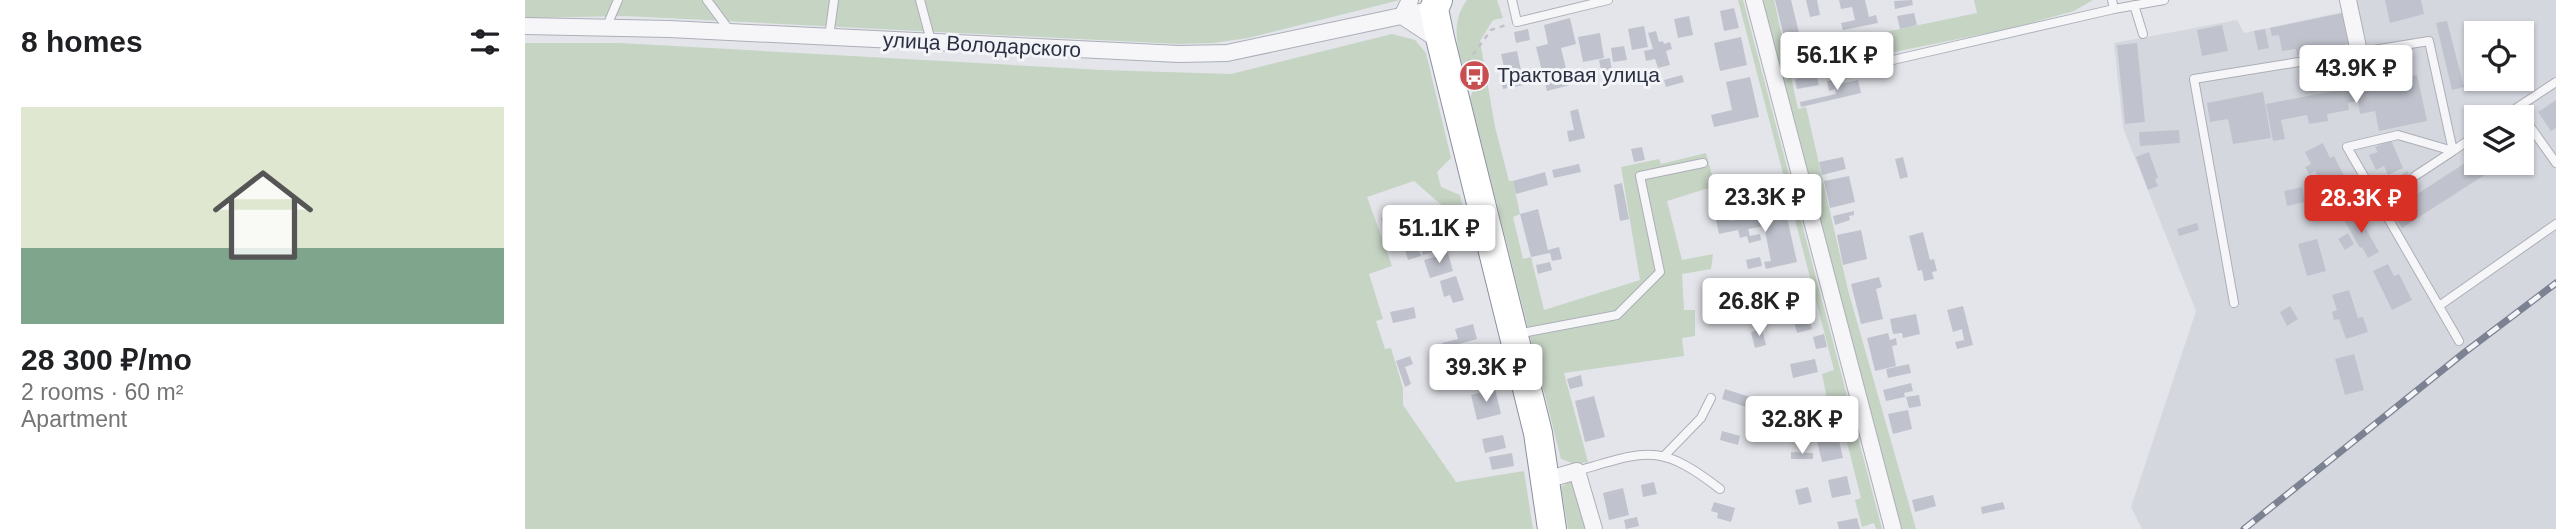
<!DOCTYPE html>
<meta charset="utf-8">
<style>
body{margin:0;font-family:Helvetica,sans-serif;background:#f6f6f6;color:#202124;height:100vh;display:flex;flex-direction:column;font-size:26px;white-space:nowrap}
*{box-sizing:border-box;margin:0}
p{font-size:23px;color:#757577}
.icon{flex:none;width:38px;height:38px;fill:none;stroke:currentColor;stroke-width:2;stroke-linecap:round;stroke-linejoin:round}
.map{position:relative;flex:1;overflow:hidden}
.panel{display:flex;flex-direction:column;background:#fff;width:525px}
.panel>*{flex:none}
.tools{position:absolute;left:1939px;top:21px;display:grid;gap:14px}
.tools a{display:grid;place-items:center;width:70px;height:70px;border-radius:0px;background:#fff;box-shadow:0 2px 5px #0004;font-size:35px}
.price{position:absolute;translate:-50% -60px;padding:0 16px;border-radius:7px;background:#fff;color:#222;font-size:23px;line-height:46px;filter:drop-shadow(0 2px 4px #0008)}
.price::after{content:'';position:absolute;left:50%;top:42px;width:21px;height:16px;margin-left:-10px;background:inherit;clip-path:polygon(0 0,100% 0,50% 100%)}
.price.active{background:#d93025;color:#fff}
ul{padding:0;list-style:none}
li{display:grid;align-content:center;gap:14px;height:371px;padding:0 21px}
li span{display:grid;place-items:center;height:217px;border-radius:0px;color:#555}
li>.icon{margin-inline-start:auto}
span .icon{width:126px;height:126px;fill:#fffc;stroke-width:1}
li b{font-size:30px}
h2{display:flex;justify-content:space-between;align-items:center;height:84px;padding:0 21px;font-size:30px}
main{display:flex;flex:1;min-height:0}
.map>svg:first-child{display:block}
</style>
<main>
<section class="panel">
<h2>8 homes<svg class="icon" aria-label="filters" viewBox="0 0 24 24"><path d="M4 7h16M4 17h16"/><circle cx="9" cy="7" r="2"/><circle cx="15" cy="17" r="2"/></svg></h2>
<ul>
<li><span style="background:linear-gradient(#dfe7d0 65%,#7fa58c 0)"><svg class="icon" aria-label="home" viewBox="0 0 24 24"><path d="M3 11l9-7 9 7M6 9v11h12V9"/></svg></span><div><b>28 300 ₽/mo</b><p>2 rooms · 60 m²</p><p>Apartment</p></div></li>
</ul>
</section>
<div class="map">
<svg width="2031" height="529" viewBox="0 0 2031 529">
<rect width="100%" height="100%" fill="#e3e5ea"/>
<path fill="#d5d7df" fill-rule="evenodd" d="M1815,0H2031V529H1617L1606,507L1671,311L1598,128L1589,43L1712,20L1719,33L1818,12ZM1951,33H1997V79H1951ZM1951,117H1997V163H1951Z"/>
<path fill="#c6d4c4" d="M0,0H875L723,38L688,43L653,44L101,16L0,18Z
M942,0H972L978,18L968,20L955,41L970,127L984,181H988L995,214L988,217L998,259L1006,257L1019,310L1115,280L1096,167L1134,159L1136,164L1181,153L1190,186L1142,201L1157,260L1188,254L1186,269L1157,274L1159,310H1170V336L1157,338L1159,356L1039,373L1063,462L1050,464L1036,459L945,98L950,86L949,75L953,77L951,69L946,70L945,66L937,64C931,41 927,20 942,0Z
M1213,0H1218L1357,529H1351L1349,523L1337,527L1330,500L1336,498L1315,415L1305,413L1297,374L1309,370Z
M1235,0H1249L1273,109L1281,107L1323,290L1391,529H1375Z
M1449,0H1568L1549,11L1483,29L1354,55L1352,46L1362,44L1360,32L1452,13Z
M867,34L890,40L901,53L926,158L912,172L916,187L935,195L941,220L935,221L889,181L842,197L867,266L844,274L858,319L851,321L860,349L866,348L878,388V405L931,482L999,471L1008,529H0V43H95L577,70L706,74Z
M1048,479L1075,529H1043L1036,487Z"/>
<path fill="#c0c3cd" d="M1250,0H1266L1275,37L1260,41Z
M1281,0H1292L1295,15L1285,17Z
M1314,0H1340L1344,17L1351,15L1353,23L1318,30L1316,23L1330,20L1327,7L1316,9Z
M1387,0L1388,5L1370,9L1369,1Z
M1860,0H1896L1899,14L1865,23Z
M1209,8L1214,28L1199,31L1195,11Z
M1822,12L1828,43L1772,55L1771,49L1757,51L1754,35L1747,36L1745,28Z
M1389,13L1392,25L1375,29L1372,16Z
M1164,16L1168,35L1153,38L1149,19Z
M1045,18L1051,44L1036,48L1045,85L1022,91L1011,47L1023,44L1019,25Z
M1922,21L1939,87L1927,90L1911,23Z
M1697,25L1703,51L1677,56L1672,30Z
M1119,26L1123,47L1107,50L1103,29Z
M1003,29L1005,40L991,43L989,32Z
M1740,29L1744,48L1733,50L1729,31Z
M1131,31L1134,42L1138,41L1139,44L1145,42L1147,49L1141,51L1145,65L1133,68L1130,59L1121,61L1119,51L1128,49L1123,33Z
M1075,33L1079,58L1058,62L1053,37Z
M1360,36L1361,43L1323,51L1321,44Z
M1216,37L1222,65L1195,71L1189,43Z
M1612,43L1620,122L1600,124L1592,45Z
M1099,46L1102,60L1088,62L1086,48Z
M992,51L999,85L978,89L974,72L980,71L976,54Z
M1085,58L1088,78L1078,80L1074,60Z
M1291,74L1294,85L1272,89L1270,79Z
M1157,75L1159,82L1141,87L1139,80Z
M1892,75L1902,121L1854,131L1850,111L1835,114L1833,101L1823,103L1824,110L1802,114L1803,121L1784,124L1782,115L1756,120L1760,139L1748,141L1741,104Z
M1225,77L1234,117L1189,127L1186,115L1207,110L1201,82Z
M1307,80L1309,85L1333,80L1336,93L1276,107L1275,102L1311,94L1310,89L1304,91L1302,81Z
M1738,92L1746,138L1708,144L1703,119L1685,122L1682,103Z
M2031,100V128L2026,131L2013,112Z
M1053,109L1060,138L1044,142L1042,131L1049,130L1045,111Z
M1997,125L2008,143L1997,151Z
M1654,130L1655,143L1615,146L1614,132Z
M1866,140L1878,168L1863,175L1859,166L1851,170L1844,155L1853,152L1850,147Z
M1798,143L1805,158L1809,156L1822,182L1801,193L1790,171L1784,174L1780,167L1786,164L1780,152Z
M1117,147L1120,160L1109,162L1106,149Z
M1624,152L1633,178L1630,179L1633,186L1623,190L1611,157Z
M1951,156V163H1978L1877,228L1866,211Z
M1318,157L1321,169L1297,175L1294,162Z
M1378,157L1383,177L1375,179L1370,159Z
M1054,164L1056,172L1029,178L1027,170Z
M1882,171L1892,184L1866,202L1857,188Z
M1020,172L1023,185L991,194L988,181Z
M1324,176L1330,202L1305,208L1299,181Z
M1097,183L1104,219L1095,221L1089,185Z
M1777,187L1780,202L1762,206L1759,191Z
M1013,209L1023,250L1034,247L1037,259L1027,261L1025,253L1006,257L995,214Z
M1260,209L1272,262L1241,269L1239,262L1246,261L1239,226L1223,229L1225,236L1235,234L1236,240L1224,243L1222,236L1215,238L1213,230L1194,234L1190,215L1204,212L1206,221Z
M1329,211V215L1324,216L1325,220L1310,225L1308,216Z
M1832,213L1854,252L1843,258L1837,247L1835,248L1819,220Z
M865,215L870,231L875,229L877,234L863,239L856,218Z
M1672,223L1674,230L1654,236L1652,229Z
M917,230L923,247L898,255L891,235L899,233L900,235Z
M1336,230L1342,259L1318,265L1312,235Z
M1398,232L1405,260L1409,259L1412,271L1407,272L1409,279L1399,281L1397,270L1393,271L1384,236Z
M1823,233L1829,244L1820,250L1813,239Z
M1792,239L1801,271L1782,276L1773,244Z
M893,246L896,256L883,260L880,250Z
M923,253L928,271L905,278L899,260Z
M1235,257L1237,266L1223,269L1221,260Z
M1025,262L1027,270L1013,274L1011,265Z
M1863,264L1869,276L1874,274L1887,300L1867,310L1848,271Z
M931,276L939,300L928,303L925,295L919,297L915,281Z
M1354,277L1357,287L1351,289L1358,319L1336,324L1326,284Z
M1824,290L1833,318L1838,317L1843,332L1821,339L1814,319L1809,320L1807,312L1812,310L1807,295Z
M1217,295L1218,304L1196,307L1195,297Z
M1279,296L1287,329L1272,333L1267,312L1255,315L1252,303Z
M1438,306L1448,345L1432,349L1430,342L1439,340L1437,329L1428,332L1422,310Z
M1765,306L1773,319L1762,326L1755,312Z
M889,307L891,318L868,323L865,312Z
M1391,314L1395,334L1378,338L1377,333L1368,334L1365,319Z
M948,324L952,339L918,348L917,343L933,339L930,329Z
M1237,329L1241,345L1230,348L1226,332Z
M1363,333L1365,340L1371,338L1372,345L1367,346L1371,366L1350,371L1342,338Z
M1299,334L1302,347L1291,349L1288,337Z
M955,346L964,373L929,384L926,375L940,370L939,365L930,368L926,355Z
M1829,354L1839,390L1820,395L1810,359Z
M885,356L888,364L880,367L886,384L880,387L871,361Z
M1290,359L1293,372L1268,378L1265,364Z
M1384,364L1386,373L1363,378L1361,369Z
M1056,375L1058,386L1045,389L1042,379Z
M1386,383L1388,391L1379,393L1380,397L1361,401L1358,390Z
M970,389L976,414L952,420L946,395Z
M1200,389L1225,397L1221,407L1197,399Z
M1394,395L1396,406L1384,408L1381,397Z
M1069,396L1080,437L1060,442L1050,401Z
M1383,410L1387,429L1368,434L1363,414Z
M1305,429L1306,433L1312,432L1318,458L1297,462L1290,432Z
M1197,431L1215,436L1213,445L1195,440Z
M978,435L981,448L960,453L957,439Z
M1266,452L1288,453V459H1266Z
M987,453L989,466L967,470L964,457Z
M1322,476L1326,494L1307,498L1303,480Z
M1129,482L1132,494L1118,497L1116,485Z
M1283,487L1287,502L1274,505L1270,490Z
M1098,488L1104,515L1084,520L1078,493Z
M1408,495L1411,506L1390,512L1387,500Z
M1189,502L1210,508L1206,522L1192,518L1193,513L1186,511Z
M1478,502L1480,509L1457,514L1456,507Z
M1112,517L1114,526L1101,529L1099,520Z
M1332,518L1335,529H1314L1312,522Z"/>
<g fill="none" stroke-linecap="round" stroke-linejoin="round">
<defs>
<path id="service" d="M182,0L205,31
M395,0L406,41
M987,0L992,22L1083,0
M1609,5L1618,34
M1589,9L1639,0
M81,28L93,0
M304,37L309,0
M1368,60L1589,9L1587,0
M1992,108L2031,163
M1978,117L2031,82
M1890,176L1928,151L1873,135L1822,147L1934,341
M1709,303L1669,79L1904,41L1928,151L1951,135
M1914,306L2031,224
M992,334L1092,315L1135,272L1115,176L1178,163
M1140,455L1176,418L1186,398
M1052,471C1122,451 1134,442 1195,489"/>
<path id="minor" d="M885,0L877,16L915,41
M1229,0L1368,529
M1823,0L1834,52
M0,26L144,29L654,54L702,53L909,9
M1021,480L1052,471L1069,529"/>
<path id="trunk" d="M913,0L909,9L915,38L1013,433L1027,529"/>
</defs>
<use href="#service" stroke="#acafb8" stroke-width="10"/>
<use href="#minor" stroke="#acafb8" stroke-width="18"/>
<use href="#trunk" stroke="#8b90a0" stroke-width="30"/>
<path stroke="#c1c3c9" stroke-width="2.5" stroke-dasharray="5 5" stroke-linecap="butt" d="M942,63L966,30L981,25"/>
<use href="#service" stroke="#f6f6f9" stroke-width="8"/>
<use href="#minor" stroke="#f6f6f9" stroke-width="16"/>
<use href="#trunk" stroke="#fff" stroke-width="28"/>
<defs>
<path id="rail" d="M1719,529L1940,352L2031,283"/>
</defs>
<use href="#rail" stroke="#7d8293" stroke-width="7"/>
<use href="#rail" stroke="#f3f4f8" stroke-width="4.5" stroke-dasharray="13" stroke-linecap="butt"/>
</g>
<defs>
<symbol id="bus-disc" viewBox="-11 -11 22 22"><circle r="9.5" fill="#c94e4f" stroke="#f3f4f8"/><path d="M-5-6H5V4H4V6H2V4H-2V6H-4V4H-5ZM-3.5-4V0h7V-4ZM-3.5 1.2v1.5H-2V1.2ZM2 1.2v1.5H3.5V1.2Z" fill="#fff"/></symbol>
</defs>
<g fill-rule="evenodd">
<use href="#bus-disc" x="932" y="58" width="35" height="35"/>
</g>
<g text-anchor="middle" stroke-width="6" stroke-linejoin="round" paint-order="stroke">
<g font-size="21" fill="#2b3042" stroke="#f3f4f8">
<text transform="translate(457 45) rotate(3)" y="7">улица Володарского</text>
</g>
<g font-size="21" fill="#2b3042" stroke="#f3f4f8" text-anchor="start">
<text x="972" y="82">Трактовая улица</text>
</g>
</g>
</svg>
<div class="tools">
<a><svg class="icon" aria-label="locate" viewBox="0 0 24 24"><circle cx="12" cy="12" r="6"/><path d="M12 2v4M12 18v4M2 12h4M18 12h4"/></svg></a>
<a><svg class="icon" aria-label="layers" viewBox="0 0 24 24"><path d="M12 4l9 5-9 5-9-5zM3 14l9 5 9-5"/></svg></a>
</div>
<b class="price" style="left:1312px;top:92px">56.1K ₽</b>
<b class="price" style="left:1831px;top:105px">43.9K ₽</b>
<b class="price" style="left:1240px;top:234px">23.3K ₽</b>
<b class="price active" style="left:1836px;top:235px">28.3K ₽</b>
<b class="price" style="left:914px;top:265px">51.1K ₽</b>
<b class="price" style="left:1234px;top:338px">26.8K ₽</b>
<b class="price" style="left:961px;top:404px">39.3K ₽</b>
<b class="price" style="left:1277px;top:456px">32.8K ₽</b>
</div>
</main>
